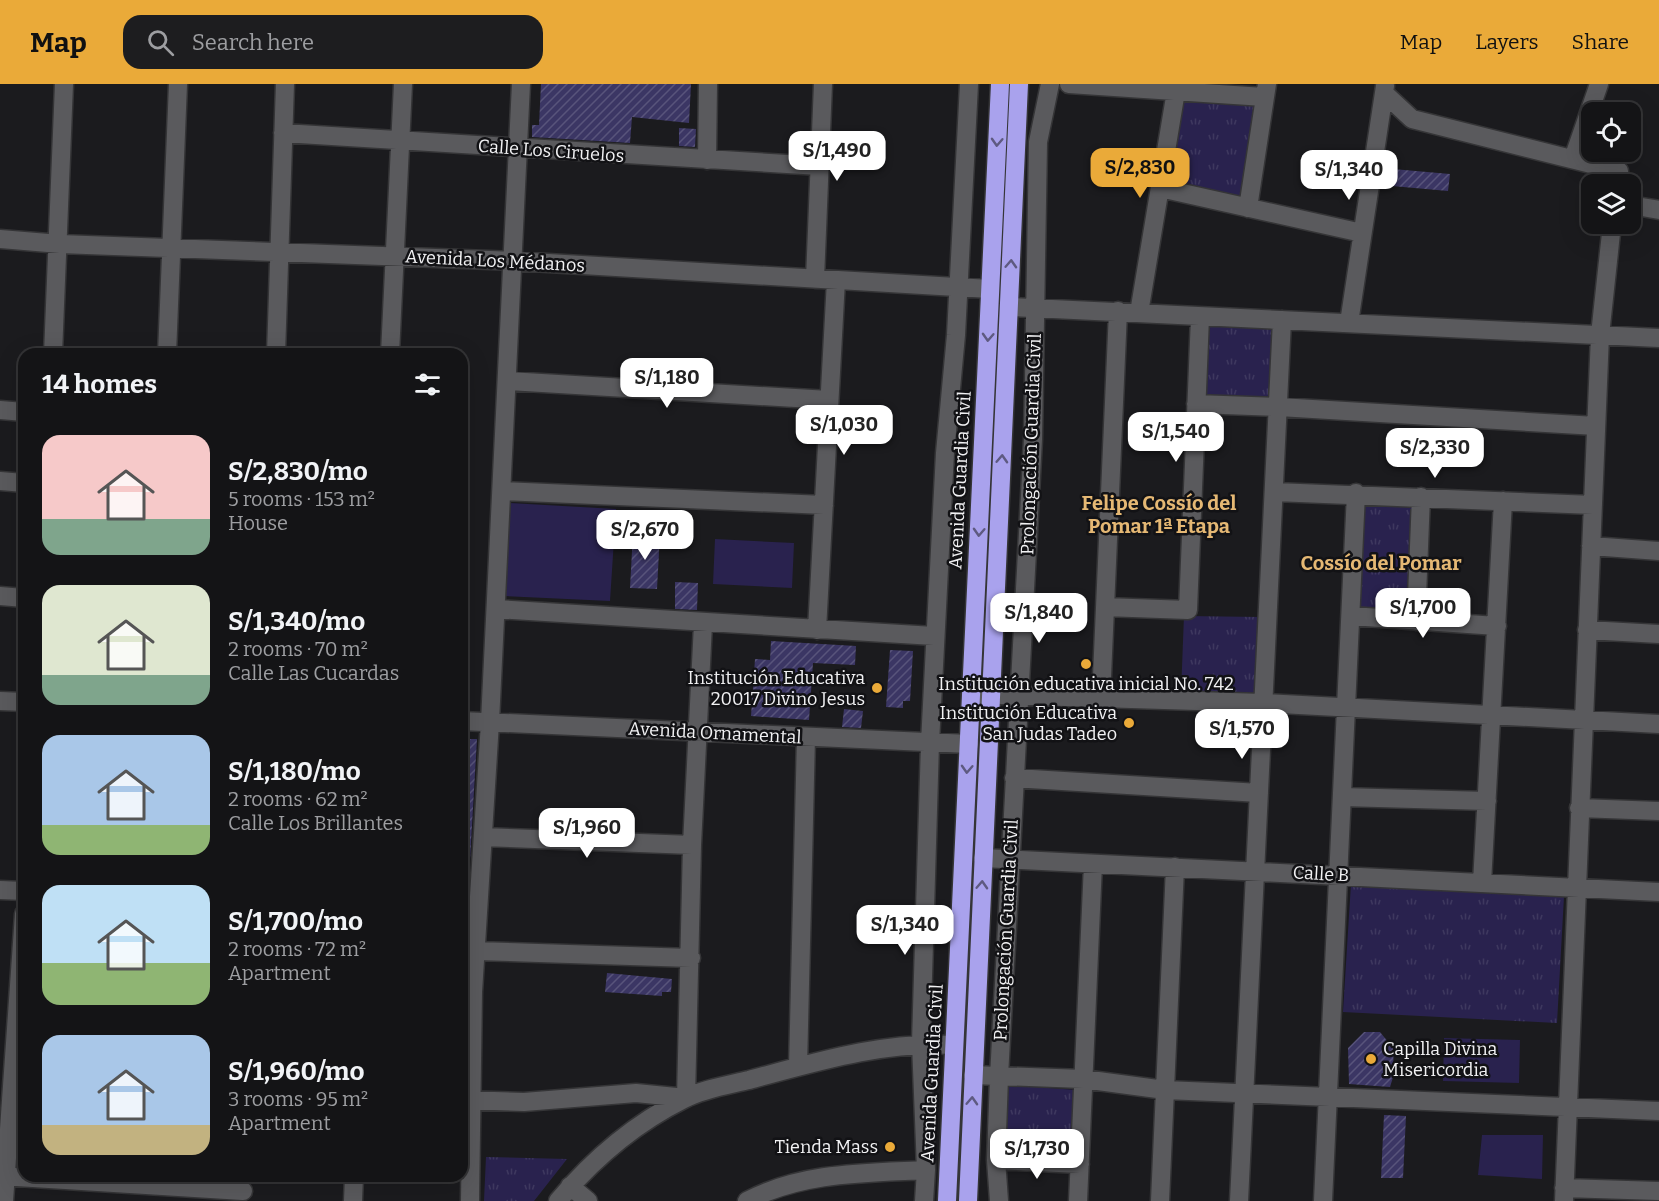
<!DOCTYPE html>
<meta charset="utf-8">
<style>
body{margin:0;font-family:Bitter,serif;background:#1d1d1f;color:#f1f3f6;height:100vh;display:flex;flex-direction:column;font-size:22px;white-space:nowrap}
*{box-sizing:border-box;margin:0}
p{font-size:20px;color:#9d9ea1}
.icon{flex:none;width:33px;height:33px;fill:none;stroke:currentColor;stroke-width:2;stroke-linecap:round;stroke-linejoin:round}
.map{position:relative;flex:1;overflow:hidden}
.sheet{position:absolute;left:18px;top:264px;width:450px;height:834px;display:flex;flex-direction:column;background:#141416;border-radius:18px;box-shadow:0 6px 24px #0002,0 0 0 2px #333335}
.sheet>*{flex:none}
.fabs{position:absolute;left:1581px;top:18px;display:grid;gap:12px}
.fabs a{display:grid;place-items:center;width:60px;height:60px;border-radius:12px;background:#141416;box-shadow:0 6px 24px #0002,0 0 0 2px #333335;font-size:30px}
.price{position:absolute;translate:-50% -51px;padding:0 14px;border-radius:12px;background:#fff;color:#222;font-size:20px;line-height:39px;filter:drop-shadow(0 2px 3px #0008)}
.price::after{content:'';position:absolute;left:50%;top:36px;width:18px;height:14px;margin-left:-9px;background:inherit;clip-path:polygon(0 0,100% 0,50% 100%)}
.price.active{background:#eaaa39;color:#111}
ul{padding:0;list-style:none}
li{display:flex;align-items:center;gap:18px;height:150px;padding:0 24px}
li span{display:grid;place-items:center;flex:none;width:168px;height:120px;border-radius:18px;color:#555}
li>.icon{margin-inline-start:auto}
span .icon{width:72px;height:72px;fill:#fffc;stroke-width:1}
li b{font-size:26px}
h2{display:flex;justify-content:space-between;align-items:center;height:72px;padding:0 24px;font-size:26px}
header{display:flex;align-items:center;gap:36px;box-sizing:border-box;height:84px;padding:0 30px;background:#eaaa39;color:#111}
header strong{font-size:28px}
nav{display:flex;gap:33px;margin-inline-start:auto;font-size:21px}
.search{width:420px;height:54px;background:#1d1d1f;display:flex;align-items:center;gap:15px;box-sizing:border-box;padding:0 21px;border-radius:18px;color:#9d9ea1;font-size:22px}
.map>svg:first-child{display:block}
</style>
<header>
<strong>Map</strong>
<div class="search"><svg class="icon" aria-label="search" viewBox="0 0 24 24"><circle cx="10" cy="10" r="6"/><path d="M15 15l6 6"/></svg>Search here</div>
<nav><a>Map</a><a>Layers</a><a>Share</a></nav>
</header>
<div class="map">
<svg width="1659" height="1117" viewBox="0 0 1659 1117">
<defs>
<pattern id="park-tufts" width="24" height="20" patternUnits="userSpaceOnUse" patternTransform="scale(1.5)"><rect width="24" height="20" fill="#29224e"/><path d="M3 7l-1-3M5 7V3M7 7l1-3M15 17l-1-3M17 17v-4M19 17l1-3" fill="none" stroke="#3e385f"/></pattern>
<pattern id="building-hatch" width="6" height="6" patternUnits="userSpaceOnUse" patternTransform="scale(1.5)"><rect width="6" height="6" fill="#3b3664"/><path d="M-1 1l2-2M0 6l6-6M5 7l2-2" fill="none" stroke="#58547b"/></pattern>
</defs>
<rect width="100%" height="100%" fill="#1b1b1e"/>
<path fill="url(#park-tufts)" d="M1182,12L1258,20L1245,113L1167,103Z
M1208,241L1274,243L1272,320L1202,315Z
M1365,422L1418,423L1413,533L1360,530Z
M1184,532L1261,533L1258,610H1181Z
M1351,800L1564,812L1557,939L1343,928Z
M1005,1001L1077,1006L1074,1074L1004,1069Z
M486,1073L567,1075L534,1117H484Z"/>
<path fill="#29224e" d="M510,419L616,425L610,517L505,512Z
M715,455L794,459L792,504L713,500Z
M1444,954L1520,956L1519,999L1443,997Z
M1482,1051H1543L1542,1095L1478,1091Z"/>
<path fill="url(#building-hatch)" d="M541,0H691L689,39L632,33L630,59L532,53V41H539Z
M679,44L696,45L695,63L679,62Z
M1393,85L1450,90L1448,107L1392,102Z
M633,449L660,450L657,505L630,504Z
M675,498L698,499L697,526L675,525Z
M771,557L856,562L855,581L813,579L809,636L751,632L755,575L770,576Z
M890,566L913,567L910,617H903V624L886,623Z
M844,625L863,627L861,644L842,643Z
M462,655H477L470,776H462Z
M607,889L672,895L671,908H662V912L605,908Z
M1364,948H1380L1393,964L1394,990L1390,1003L1349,1000L1348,964Z
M1384,1031L1406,1032L1403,1094H1381Z"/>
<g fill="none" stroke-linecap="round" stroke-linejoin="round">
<defs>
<path id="minor" d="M1069,0L1264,13
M1384,9L1412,35L1619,87L1617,100
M283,49L820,82
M1573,75L1599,0
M707,76L708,0
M1160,104L1362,149
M1630,121L1659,126
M1248,124L1267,0
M0,155L60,160L514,177L990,205
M815,195L823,0
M1009,223L1659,254
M1139,229L1176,7
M1349,239L1385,2
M53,270L64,0
M167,270L178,0
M276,270L285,0
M390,270L403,0
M508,297L829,316
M1196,320L1279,323L1596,342
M0,326L24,328
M0,397L24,399
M502,407L824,421
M1275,408L1593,421
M1591,462L1659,467
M0,512L24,514
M1105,523L1188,526L1200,233
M496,525L934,552
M1351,532L1497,542
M1416,537L1421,413
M817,546L836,196
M1587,546L1659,550
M971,610L1263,619L1659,640
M1101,615L1118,227
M0,617L24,618
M462,637L969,660
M1014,694L1259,709
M1342,713L1487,717
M1579,724L1659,727
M483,753L692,761
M983,774L1659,808
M1482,799L1503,417
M0,806L24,807
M476,867L691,874
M798,983L806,653
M973,991L1083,995L1165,1006L1659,1027
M462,1016L524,1018L636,1009L686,1014L692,761L703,540
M996,1076L1080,1080
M0,1092L243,1107
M570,1102L588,1117
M1564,1104L1659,1107
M4,1117L24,830
M353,1117L354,1092
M470,1117L473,908L490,638L521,0
M558,1117C593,1075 634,1040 684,1015C703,1005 728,1001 749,996C816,978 885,957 954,961
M747,1117C802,1088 865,1089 926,1086
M924,1117L926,1086L921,959L930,659L945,369L956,251L969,0
M999,1117L996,1076L999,993L1033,355L1038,58L1050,0
M1078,1117L1093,780
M1160,1117L1175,783
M1239,1117L1282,236
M1323,1117L1356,409
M1564,1117L1600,251L1612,140"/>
<path id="highway" d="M947,1117L1000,0
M968,1117L1019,0"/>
</defs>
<use href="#minor" stroke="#353537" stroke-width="21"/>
<use href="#highway" stroke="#353537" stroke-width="21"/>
<use href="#minor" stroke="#5a5a5d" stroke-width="18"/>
<use href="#highway" stroke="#a9a2ed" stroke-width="18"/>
</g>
<defs><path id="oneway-chevron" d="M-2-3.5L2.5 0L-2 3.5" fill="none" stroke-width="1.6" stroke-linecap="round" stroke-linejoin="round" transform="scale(1.5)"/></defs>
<g stroke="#5e5a81">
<use href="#oneway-chevron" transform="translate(997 58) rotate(93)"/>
<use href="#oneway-chevron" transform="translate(1011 180) rotate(-87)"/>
<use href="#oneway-chevron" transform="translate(988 253) rotate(93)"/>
<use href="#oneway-chevron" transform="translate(1002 375) rotate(-87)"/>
<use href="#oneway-chevron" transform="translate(979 448) rotate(93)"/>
<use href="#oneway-chevron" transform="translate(967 685) rotate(93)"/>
<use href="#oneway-chevron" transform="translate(982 801) rotate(-87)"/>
<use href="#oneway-chevron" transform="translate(972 1017) rotate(-87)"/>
</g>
<g fill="#eaaa39" stroke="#121215" stroke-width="2">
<circle cx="1086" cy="580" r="6"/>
<circle cx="877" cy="604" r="6"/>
<circle cx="1129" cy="639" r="6"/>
<circle cx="1371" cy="975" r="6"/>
<circle cx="890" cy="1063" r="6"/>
</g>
<g text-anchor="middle" stroke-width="5" stroke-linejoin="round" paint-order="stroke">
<g font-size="18" fill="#f1f1f3" stroke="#121215">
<text transform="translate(551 67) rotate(4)" y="6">Calle Los Ciruelos</text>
<text transform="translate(495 177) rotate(3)" y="6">Avenida Los Médanos</text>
<text transform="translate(1031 360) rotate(-88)" y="6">Prolongación Guardia Civil</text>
<text transform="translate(960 396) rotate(-87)" y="6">Avenida Guardia Civil</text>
<text transform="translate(715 649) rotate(3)" y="6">Avenida Ornamental</text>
<text transform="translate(1321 790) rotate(3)" y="6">Calle B</text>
<text transform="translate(1006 846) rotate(-87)" y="6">Prolongación Guardia Civil</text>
<text transform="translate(932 989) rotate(-87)" y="6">Avenida Guardia Civil</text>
</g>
<g font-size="18" fill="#f1f1f3" stroke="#121215" text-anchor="end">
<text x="865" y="600">Institución Educativa<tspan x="865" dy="21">20017 Divino Jesus</tspan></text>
<text x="1086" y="606" text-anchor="middle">Institución educativa inicial No. 742</text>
<text x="1117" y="635">Institución Educativa<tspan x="1117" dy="21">San Judas Tadeo</tspan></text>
<text x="1383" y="971" text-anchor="start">Capilla Divina<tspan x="1383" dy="21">Misericordia</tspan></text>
<text x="878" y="1069">Tienda Mass</text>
</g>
<g font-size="20" font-weight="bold" fill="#e5b874" stroke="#121215">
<text x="1159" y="426">Felipe Cossío del<tspan x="1159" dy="23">Pomar 1ª Etapa</tspan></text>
<text x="1381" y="486">Cossío del Pomar</text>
</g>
</g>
</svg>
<div class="fabs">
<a><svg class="icon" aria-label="locate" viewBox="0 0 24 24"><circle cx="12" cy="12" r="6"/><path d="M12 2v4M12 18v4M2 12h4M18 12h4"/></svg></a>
<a><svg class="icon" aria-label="layers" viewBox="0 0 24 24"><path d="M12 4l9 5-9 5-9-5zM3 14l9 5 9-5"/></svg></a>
</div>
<b class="price" style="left:837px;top:98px">S/1,490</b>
<b class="price active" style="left:1140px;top:115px">S/2,830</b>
<b class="price" style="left:1349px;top:117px">S/1,340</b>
<b class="price" style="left:667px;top:325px">S/1,180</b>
<b class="price" style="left:844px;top:372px">S/1,030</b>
<b class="price" style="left:1176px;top:379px">S/1,540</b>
<b class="price" style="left:1435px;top:395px">S/2,330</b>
<b class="price" style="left:645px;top:477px">S/2,670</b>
<b class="price" style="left:1423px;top:555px">S/1,700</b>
<b class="price" style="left:1039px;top:560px">S/1,840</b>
<b class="price" style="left:1242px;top:676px">S/1,570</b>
<b class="price" style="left:587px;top:775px">S/1,960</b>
<b class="price" style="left:905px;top:872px">S/1,340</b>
<b class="price" style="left:1037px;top:1096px">S/1,730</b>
<section class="sheet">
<h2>14 homes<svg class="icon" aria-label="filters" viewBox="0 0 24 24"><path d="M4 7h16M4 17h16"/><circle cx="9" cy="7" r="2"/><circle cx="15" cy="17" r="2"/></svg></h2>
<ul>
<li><span style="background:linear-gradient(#f6c9c9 70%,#7fa58c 0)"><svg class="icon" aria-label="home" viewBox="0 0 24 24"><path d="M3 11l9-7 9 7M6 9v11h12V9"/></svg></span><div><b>S/2,830/mo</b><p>5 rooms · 153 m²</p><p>House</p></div></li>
<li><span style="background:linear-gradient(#dfe7d0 75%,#7fa58c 0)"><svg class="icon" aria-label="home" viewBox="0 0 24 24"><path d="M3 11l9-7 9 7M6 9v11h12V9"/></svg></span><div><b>S/1,340/mo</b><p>2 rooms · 70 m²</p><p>Calle Las Cucardas</p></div></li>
<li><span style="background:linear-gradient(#a9c7e8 75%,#8fb573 0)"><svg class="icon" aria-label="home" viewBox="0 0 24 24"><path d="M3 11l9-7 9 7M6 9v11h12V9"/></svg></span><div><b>S/1,180/mo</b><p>2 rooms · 62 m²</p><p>Calle Los Brillantes</p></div></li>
<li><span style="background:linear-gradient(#bfe0f5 65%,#8fb573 0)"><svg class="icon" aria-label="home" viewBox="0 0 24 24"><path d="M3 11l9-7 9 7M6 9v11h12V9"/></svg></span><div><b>S/1,700/mo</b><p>2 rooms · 72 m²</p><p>Apartment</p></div></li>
<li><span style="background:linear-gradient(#a9c7e8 75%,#c2b280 0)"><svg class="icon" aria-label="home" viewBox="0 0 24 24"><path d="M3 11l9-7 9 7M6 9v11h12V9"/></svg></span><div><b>S/1,960/mo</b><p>3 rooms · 95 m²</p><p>Apartment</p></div></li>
</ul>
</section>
</div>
